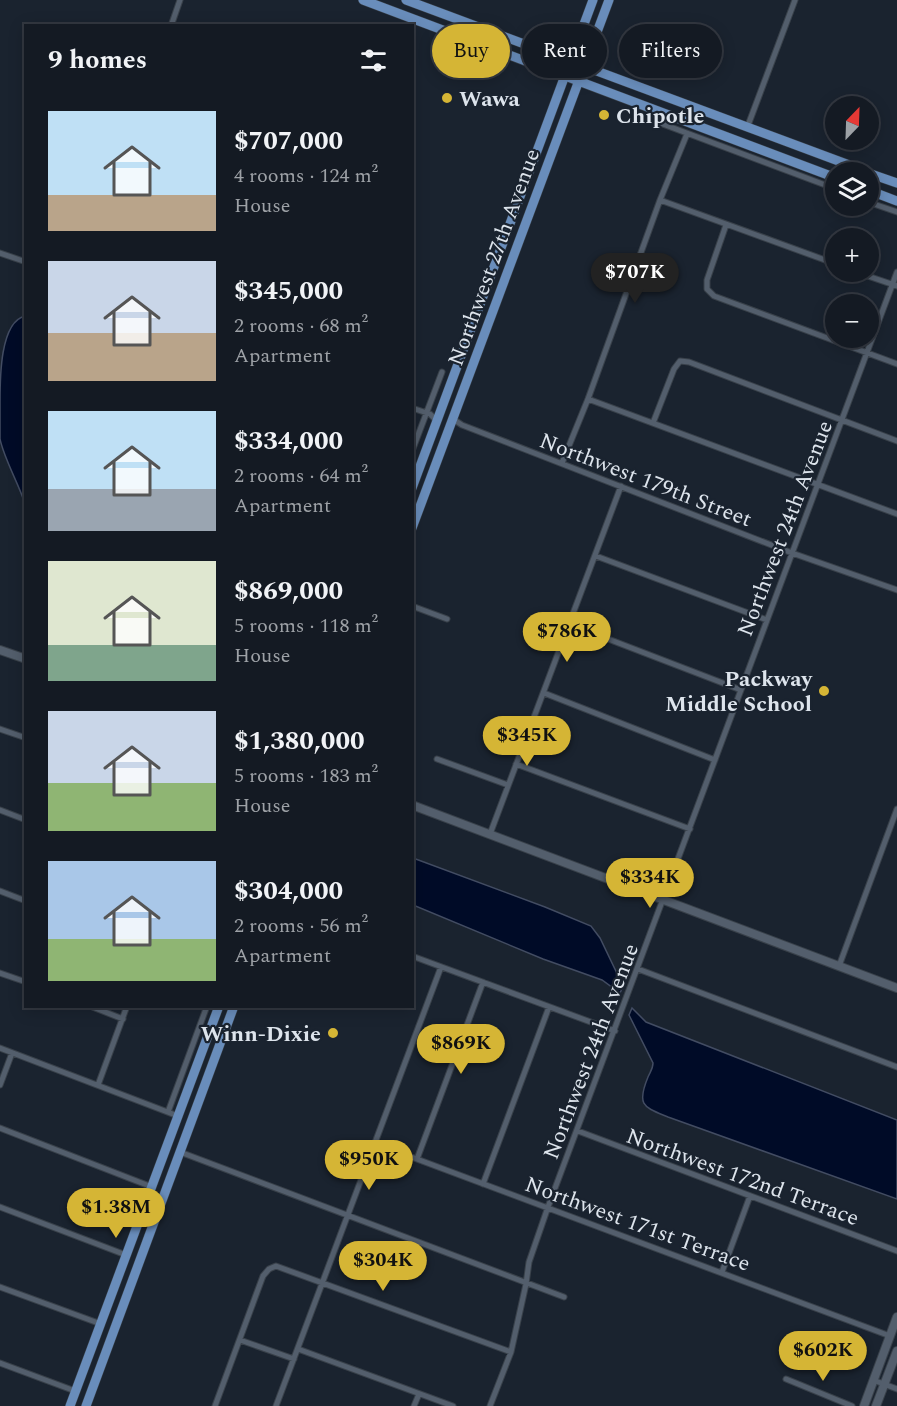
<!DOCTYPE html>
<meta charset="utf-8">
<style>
body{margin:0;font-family:Spectral,serif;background:#212730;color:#f1f3f6;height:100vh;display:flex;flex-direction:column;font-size:22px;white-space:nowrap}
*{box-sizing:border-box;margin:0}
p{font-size:20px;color:#9da1a6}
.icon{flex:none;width:33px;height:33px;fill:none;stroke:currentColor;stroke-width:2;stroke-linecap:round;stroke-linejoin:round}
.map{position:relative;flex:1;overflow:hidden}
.side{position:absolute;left:24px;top:24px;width:390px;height:984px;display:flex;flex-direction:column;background:#141a23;border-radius:0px;box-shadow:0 3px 15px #0003,0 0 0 2px #333841}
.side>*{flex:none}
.top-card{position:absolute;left:432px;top:24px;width:375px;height:54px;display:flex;gap:12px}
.needle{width:39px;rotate:23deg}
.tools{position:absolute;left:825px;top:96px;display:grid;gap:12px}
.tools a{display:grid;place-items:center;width:54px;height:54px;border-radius:50%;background:#141a23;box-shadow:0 3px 15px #0003,0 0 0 2px #333841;font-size:30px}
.price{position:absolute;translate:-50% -51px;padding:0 14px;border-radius:21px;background:#d5b535;color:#111;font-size:20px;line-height:39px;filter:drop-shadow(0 2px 3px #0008)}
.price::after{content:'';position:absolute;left:50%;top:36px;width:18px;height:14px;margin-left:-9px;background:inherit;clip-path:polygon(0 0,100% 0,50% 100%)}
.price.active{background:#222;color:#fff}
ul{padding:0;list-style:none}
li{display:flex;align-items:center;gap:18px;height:150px;padding:0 24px}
li span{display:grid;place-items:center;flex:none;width:168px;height:120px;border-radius:0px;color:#555}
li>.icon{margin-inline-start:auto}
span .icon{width:72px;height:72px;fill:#fffc;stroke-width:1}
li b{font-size:26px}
h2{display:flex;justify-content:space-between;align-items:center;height:72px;padding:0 24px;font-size:26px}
.chip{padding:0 21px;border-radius:27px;background:#141a23;box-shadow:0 3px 15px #0003,0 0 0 2px #333841;font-size:21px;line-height:54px}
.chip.active{background:#d5b535;color:#111}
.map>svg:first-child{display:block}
</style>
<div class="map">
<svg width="897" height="1406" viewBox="0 0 897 1406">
<rect width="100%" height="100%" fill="#1a232f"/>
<path fill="#000b27" stroke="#424c62" stroke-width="1.5" d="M25,316H26L25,504C19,484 4,459 0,439C0,428 0,414 0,402C0,378 0,322 25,316Z
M413,858L545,907L591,926L600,938L623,986L620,993L602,980L543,959L413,905Z
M632,1008L646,1022L897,1120V1199L668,1117C644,1107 636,1106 648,1077C650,1072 653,1069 653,1063L629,1015Z"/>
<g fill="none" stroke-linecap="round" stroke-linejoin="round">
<defs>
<path id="street" d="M171,26L180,0
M651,110L660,123L836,189
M747,128L795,0
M660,200L836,264
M868,202L897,212
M726,225L707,280V289L714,296L897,364
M0,253L26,262
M856,272L897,286
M588,399L897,514
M412,408L430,414L437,421
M453,419L462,425L792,553L897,590
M653,423L674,369L680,361L689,362L897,441
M412,451L442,372
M562,463L588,399L660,200L687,134
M596,556L767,620
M412,606L447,619
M569,624L741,690
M544,693L715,760
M0,729L26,738
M437,759L508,785
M516,764L690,829
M0,810L26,820
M490,834L621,486
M0,891L26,901
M412,956L615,1031
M839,966L897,809
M638,969L897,1067
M0,973L26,982
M90,1006L123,1019
M0,1048L178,1116
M0,1085L12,1053
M98,1085L127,1006
M168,1112L207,1006
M0,1128L152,1187
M578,1131L897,1251
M374,1143L890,1336
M180,1152L564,1297
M417,1159L483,982
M483,1184L549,1007
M0,1207L126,1255
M722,1272L750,1196
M0,1287L101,1324
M240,1340L294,1359
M298,1349L453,1406
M0,1363L75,1391
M786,1379L852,1406
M873,1380L897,1389
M215,1406L263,1276L269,1269L276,1266L511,1352
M276,1406L441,967
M414,1406L419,1394
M490,1406L511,1352L526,1284L529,1262L548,1207L897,272"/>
<path id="secondary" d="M0,650L26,659
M412,805L897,988
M864,1406L897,1317
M876,1406L897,1351"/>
<path id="primary" d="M363,0L836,178
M406,0L868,172
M868,173L897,183
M868,190L897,201
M412,488L593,0
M412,528L609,0
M70,1406L219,1006
M86,1406L234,1006"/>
</defs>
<use href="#street" stroke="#39414a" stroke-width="7"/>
<use href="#secondary" stroke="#39414a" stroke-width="10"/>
<use href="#primary" stroke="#39414a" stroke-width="10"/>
<use href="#street" stroke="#535e6c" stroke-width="5"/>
<use href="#secondary" stroke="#535e6c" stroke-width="8"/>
<use href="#primary" stroke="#698dbb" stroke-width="9"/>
</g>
<g fill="#d5b535" stroke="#1a232f" stroke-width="2">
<circle cx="447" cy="98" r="6"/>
<circle cx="604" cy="115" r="6"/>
<circle cx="824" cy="691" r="6"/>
<circle cx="333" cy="1033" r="6"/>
</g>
<g text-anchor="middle" stroke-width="4.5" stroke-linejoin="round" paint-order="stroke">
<g font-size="22" font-weight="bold" fill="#dde4ec" stroke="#1a232f" text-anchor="start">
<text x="459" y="106">Wawa</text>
<text x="616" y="123">Chipotle</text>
<text x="812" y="686" text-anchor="end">Packway<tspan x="812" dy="25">Middle School</tspan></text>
<text x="321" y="1041" text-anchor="end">Winn-Dixie</text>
</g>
<g font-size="22" fill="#dde4ec" stroke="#1a232f">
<text transform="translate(493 257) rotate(-70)" y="8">Northwest 27th Avenue</text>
<text transform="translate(646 479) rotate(21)" y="8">Northwest 179th Street</text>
<text transform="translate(784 528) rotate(-69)" y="8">Northwest 24th Avenue</text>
<text transform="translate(590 1051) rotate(-69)" y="8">Northwest 24th Avenue</text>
<text transform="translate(743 1176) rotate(20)" y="8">Northwest 172nd Terrace</text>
<text transform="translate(638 1223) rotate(20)" y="8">Northwest 171st Terrace</text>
</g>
</g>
</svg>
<div class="tools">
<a><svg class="needle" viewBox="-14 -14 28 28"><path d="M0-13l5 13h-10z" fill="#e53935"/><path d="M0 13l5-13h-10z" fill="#9da1a6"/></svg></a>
<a><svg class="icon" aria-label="layers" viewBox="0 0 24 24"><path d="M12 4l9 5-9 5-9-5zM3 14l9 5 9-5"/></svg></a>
<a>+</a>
<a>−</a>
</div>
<b class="price active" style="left:635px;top:304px">$707K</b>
<b class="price" style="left:567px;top:663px">$786K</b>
<b class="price" style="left:527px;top:767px">$345K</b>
<b class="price" style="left:650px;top:909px">$334K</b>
<b class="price" style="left:461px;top:1075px">$869K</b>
<b class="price" style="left:369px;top:1191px">$950K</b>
<b class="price" style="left:116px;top:1239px">$1.38M</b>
<b class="price" style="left:383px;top:1292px">$304K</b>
<b class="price" style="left:823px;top:1382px">$602K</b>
<div class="top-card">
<a class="chip active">Buy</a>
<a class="chip">Rent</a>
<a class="chip">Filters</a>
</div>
<section class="side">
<h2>9 homes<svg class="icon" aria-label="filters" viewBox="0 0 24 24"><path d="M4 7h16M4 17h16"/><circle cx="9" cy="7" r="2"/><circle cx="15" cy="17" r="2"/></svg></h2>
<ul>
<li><span style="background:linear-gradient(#bfe0f5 70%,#b9a48a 0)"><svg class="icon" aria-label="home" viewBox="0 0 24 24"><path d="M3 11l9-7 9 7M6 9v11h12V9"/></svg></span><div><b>$707,000</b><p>4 rooms · 124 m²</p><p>House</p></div></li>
<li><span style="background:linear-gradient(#c9d6e8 60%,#b9a48a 0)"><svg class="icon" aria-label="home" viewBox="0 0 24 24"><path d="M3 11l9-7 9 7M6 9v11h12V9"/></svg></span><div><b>$345,000</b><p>2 rooms · 68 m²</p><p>Apartment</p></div></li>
<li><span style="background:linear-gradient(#bfe0f5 65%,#9aa5b1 0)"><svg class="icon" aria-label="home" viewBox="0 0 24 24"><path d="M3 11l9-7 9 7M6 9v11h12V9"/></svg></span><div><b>$334,000</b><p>2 rooms · 64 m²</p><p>Apartment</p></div></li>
<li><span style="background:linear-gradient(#dfe7d0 70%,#7fa58c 0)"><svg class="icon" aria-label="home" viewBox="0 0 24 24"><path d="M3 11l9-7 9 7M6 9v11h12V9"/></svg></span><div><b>$869,000</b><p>5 rooms · 118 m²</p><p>House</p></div></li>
<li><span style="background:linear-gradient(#c9d6e8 60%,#8fb573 0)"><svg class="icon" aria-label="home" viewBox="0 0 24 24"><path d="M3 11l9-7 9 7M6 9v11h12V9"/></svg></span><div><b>$1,380,000</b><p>5 rooms · 183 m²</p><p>House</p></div></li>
<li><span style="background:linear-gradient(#a9c7e8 65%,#8fb573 0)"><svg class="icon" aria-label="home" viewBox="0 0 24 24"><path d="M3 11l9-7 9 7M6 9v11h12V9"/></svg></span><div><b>$304,000</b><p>2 rooms · 56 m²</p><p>Apartment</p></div></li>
</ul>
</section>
</div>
